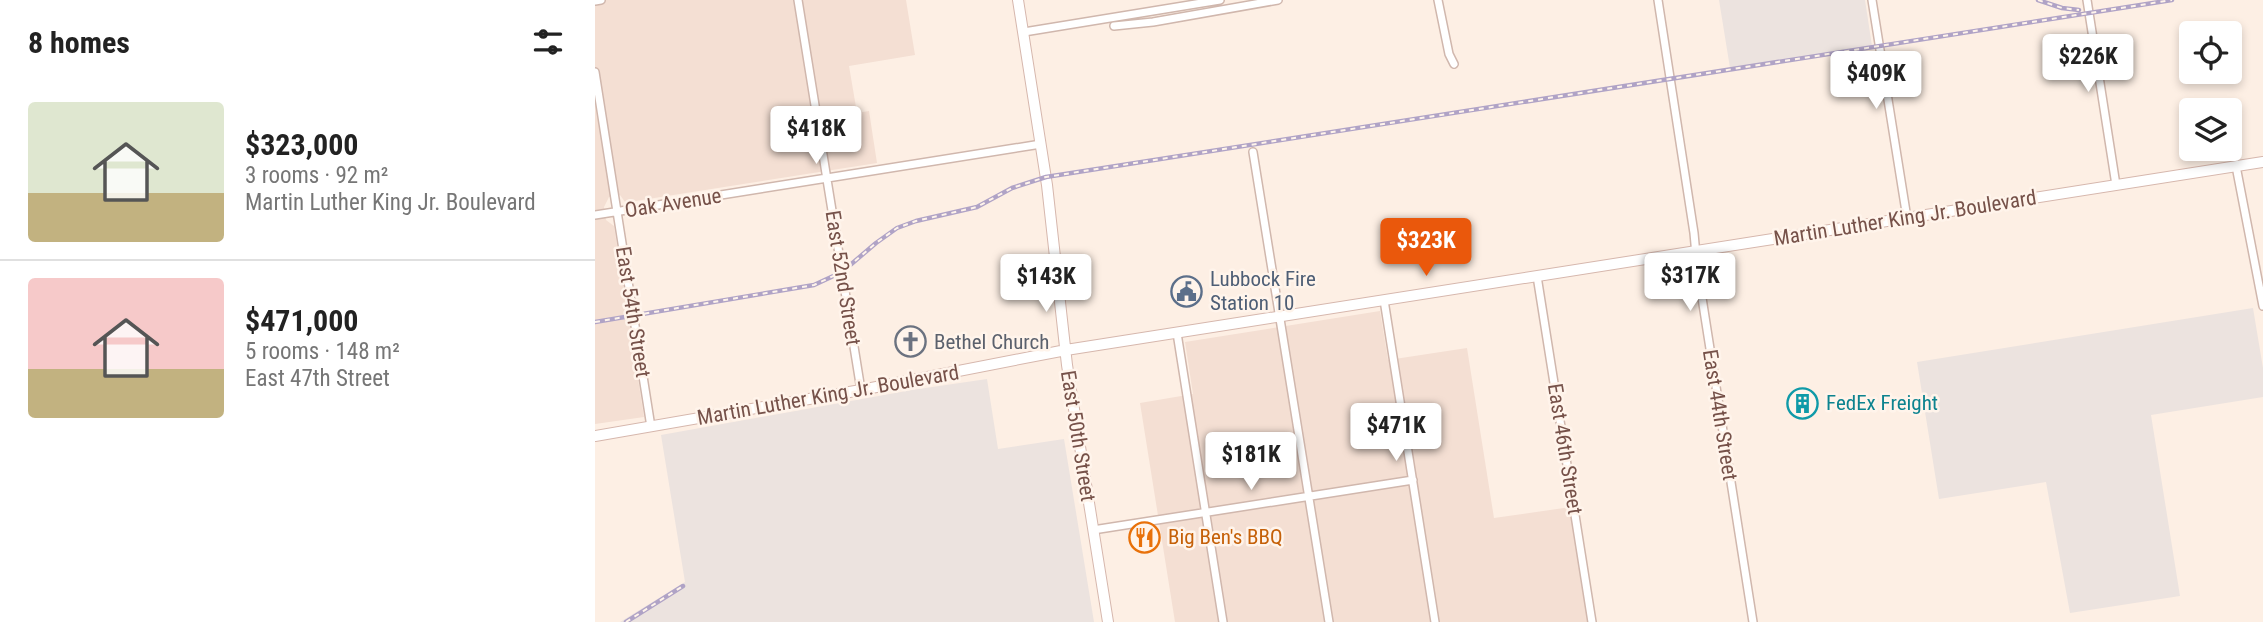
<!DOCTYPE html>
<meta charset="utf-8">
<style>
body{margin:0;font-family:"Roboto Condensed",sans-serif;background:#f2f2f2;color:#222;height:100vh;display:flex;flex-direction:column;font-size:26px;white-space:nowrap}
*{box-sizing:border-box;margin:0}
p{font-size:23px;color:#767676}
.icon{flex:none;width:38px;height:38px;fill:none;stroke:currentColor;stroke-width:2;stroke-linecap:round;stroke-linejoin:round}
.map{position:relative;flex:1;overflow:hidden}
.sheet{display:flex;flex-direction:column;background:#fff;width:595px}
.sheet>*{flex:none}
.fabs{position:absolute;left:1584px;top:21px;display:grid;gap:14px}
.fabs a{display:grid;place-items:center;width:63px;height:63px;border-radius:7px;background:#fff;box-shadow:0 4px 10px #0003;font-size:35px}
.price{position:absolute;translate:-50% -60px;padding:0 16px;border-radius:7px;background:#fff;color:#222;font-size:23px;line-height:46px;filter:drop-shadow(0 2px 4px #0008)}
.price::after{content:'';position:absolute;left:50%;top:42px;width:21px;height:16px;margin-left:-10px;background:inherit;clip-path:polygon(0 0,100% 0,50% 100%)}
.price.current{background:#ea580c;color:#fff}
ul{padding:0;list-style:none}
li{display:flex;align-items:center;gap:21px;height:175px;padding:0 28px}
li+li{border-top:2px solid #e0e0e0}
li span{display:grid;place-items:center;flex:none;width:196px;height:140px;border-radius:7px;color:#555}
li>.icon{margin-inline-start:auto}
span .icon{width:84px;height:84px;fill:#fffc;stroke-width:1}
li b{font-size:30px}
h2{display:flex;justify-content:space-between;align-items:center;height:84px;padding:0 28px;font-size:30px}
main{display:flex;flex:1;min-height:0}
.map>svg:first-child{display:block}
</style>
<main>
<section class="sheet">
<h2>8 homes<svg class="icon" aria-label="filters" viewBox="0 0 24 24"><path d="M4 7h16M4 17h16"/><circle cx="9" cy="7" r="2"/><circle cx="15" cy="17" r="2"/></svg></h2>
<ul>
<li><span style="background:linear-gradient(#dfe7d0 65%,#c2b280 0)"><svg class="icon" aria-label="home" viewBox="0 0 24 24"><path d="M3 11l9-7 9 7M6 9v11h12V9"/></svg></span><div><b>$323,000</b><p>3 rooms · 92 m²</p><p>Martin Luther King Jr. Boulevard</p></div></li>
<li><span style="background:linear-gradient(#f6c9c9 65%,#c2b280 0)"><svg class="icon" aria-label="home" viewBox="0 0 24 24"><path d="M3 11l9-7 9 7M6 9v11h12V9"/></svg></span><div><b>$471,000</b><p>5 rooms · 148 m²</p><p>East 47th Street</p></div></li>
</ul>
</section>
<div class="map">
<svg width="1668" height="622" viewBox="0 0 1668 622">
<rect width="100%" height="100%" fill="#fdefe4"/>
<path fill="#f4dfd3" d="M0,0H311L320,55L254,66L262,113L274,111L282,163L34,202H30L25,195L14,197L9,207L11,220L19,226L49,417L0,424Z
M785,311L793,360L872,348L899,518L976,507L993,622H580L545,403L598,394L590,342Z"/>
<path fill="#ece3df" d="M1124,0H1270L1277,46L1135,68Z
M1658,308L1668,368V397L1556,415L1585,596L1475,613L1451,482L1344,499L1322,362Z
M392,379L403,449L469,439L499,622H25L90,582L66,435L317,390Z"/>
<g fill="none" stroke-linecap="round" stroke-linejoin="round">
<defs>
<path id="minor" d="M203,0L266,390
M843,0L854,54L859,64
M1063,0L1099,233L1102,266L1158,622
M1277,0L1312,218
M1492,0L1521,185
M0,1L6,0
M519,26L558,22L683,0
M429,32L625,0
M0,72L56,427
M658,152L734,622
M1641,166L1668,306
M0,215L446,144
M942,276L997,622
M789,300L840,622
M582,333L628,622
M498,530L818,480"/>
<path id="secondary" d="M423,0L452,185L472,365L513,622
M0,436L266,390L471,350L1668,162"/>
</defs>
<use href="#minor" stroke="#d0b7ad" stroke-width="10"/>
<use href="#secondary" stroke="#d6b7ad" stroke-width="12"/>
<use href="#minor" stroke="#fff" stroke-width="7"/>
<use href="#secondary" stroke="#fff" stroke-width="10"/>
<defs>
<path id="rail" d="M1443,0L1467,8L1484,10
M0,322L219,285L247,272L281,243L302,228L321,221L382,207L417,188L451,177L1577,0
M31,622L88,586"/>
</defs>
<use href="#rail" stroke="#b0a3c6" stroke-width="4.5"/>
<use href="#rail" stroke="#fff4eb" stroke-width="2" stroke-dasharray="5" stroke-linecap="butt"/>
</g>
<defs>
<symbol id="civic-ring" viewBox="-11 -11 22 22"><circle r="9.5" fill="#fff4eb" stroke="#5c6f8a" stroke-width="1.5"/><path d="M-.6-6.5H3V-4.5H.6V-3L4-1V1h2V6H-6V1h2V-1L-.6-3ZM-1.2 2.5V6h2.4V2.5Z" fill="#5c6f8a"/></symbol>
<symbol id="church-ring" viewBox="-11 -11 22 22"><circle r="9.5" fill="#fff4eb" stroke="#6b7280" stroke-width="1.5"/><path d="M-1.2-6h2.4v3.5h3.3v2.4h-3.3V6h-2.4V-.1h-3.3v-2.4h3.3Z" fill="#6b7280"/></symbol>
<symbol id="building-ring" viewBox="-11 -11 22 22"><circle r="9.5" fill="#fff4eb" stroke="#0f9aa8" stroke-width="1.5"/><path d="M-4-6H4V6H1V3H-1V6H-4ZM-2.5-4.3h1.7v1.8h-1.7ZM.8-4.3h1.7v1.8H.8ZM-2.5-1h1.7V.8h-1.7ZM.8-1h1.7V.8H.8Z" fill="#0f9aa8"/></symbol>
<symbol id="restaurant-ring" viewBox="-11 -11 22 22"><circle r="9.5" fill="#fff4eb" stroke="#e8710a" stroke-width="1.5"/><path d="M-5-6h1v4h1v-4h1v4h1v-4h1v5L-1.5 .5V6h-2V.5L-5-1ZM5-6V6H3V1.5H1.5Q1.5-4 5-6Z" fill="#e8710a"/></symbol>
</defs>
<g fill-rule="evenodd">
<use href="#civic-ring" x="574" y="274" width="35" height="35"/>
<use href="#church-ring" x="298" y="324" width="35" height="35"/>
<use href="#building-ring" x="1190" y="386" width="35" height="35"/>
<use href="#restaurant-ring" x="532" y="520" width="35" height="35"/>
</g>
<g text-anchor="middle" stroke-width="5" stroke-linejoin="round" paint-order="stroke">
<g font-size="21" fill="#765149" stroke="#fff4eb">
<text transform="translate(78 203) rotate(-9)" y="7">Oak Avenue</text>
<text transform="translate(1310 218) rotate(-9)" y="7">Martin Luther King Jr. Boulevard</text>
<text transform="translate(248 278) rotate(81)" y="7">East 52nd Street</text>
<text transform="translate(38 312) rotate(81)" y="7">East 54th Street</text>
<text transform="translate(233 395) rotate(-10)" y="7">Martin Luther King Jr. Boulevard</text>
<text transform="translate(1125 415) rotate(81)" y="7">East 44th Street</text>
<text transform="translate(483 436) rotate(81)" y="7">East 50th Street</text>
<text transform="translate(970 449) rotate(81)" y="7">East 46th Street</text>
</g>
<g font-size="21" fill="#4e5e75" stroke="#fff4eb" text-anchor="start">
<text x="615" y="286">Lubbock Fire<tspan x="615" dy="24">Station 10</tspan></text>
</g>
<g font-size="21" fill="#5b616d" stroke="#fff4eb" text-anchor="start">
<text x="339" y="349">Bethel Church</text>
</g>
<g font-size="21" fill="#0d838f" stroke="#fff4eb" text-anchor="start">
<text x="1231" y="410">FedEx Freight</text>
</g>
<g font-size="21" fill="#c56008" stroke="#fff4eb" text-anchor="start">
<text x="573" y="544">Big Ben's BBQ</text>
</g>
</g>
</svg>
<div class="fabs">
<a><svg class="icon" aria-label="locate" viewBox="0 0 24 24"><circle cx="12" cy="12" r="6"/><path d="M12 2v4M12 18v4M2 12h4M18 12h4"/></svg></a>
<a><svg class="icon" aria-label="layers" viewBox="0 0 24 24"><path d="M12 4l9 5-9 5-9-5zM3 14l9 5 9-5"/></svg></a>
</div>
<b class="price" style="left:1493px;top:94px">$226K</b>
<b class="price" style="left:1281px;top:111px">$409K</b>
<b class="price" style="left:221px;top:166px">$418K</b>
<b class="price current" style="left:831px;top:278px">$323K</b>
<b class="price" style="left:1095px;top:313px">$317K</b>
<b class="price" style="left:451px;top:314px">$143K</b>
<b class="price" style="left:801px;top:463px">$471K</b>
<b class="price" style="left:656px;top:492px">$181K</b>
</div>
</main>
